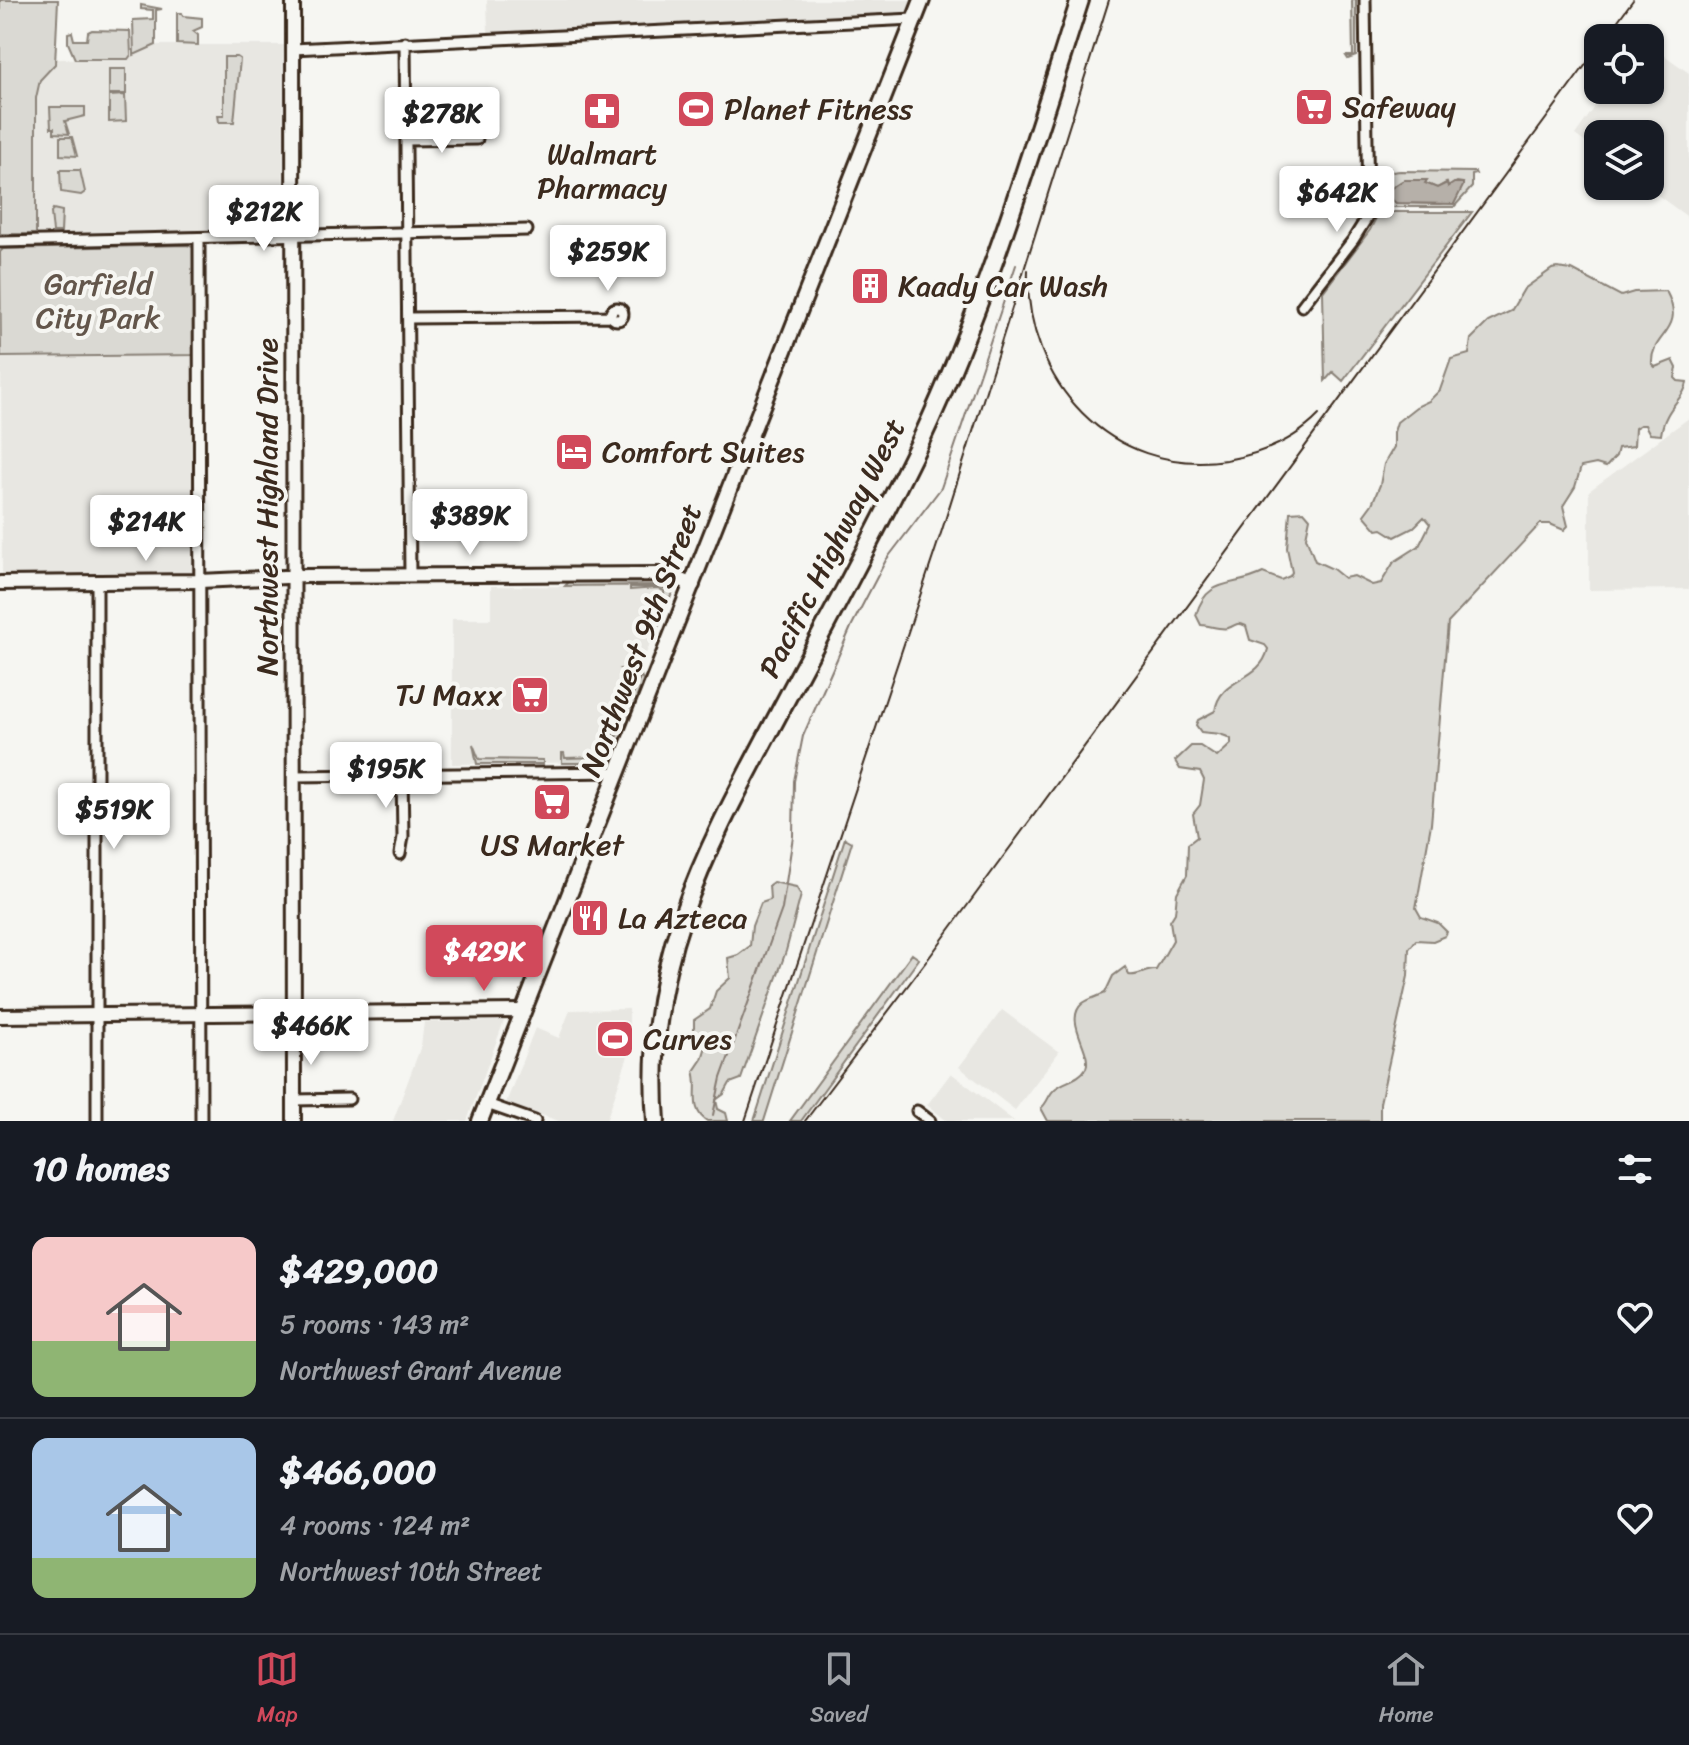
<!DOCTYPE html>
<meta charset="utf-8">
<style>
body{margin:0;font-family:Sriracha,sans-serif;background:#242831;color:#f1f3f6;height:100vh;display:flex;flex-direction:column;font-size:30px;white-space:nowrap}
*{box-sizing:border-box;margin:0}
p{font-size:26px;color:#9ea1a6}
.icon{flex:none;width:44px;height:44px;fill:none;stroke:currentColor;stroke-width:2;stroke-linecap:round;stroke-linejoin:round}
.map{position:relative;height:1121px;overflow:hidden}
.sheet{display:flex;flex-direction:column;background:#171b24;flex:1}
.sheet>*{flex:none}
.buttons{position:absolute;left:1584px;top:24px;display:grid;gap:16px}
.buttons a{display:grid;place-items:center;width:80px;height:80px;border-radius:16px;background:#171b24;box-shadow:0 2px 6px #0004;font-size:40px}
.price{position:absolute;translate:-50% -68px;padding:0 18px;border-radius:8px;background:#fff;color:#222;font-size:26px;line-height:52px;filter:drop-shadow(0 2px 4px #0008)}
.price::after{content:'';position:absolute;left:50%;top:48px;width:24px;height:18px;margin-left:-12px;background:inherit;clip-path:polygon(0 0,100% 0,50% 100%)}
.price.on{background:#d1495b;color:#fff}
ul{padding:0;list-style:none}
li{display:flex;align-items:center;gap:24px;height:200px;padding:0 32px}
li+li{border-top:2px solid #363941}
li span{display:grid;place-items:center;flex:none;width:224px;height:160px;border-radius:16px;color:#555}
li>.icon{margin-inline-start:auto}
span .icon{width:96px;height:96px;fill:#fffc;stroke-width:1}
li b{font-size:34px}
h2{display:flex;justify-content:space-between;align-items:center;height:96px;padding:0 32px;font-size:34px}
.dock{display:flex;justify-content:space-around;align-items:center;height:112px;border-top:2px solid #363941;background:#171b24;font-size:22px;color:#9ea1a6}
.dock a{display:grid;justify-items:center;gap:4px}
.dock .on{color:#d1495b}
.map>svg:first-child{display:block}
</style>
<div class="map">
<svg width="1689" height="1121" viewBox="0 0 1689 1121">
<rect width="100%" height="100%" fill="#f6f6f2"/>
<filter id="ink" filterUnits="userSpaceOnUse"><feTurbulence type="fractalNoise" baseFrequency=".0125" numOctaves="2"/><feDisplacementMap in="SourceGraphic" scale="16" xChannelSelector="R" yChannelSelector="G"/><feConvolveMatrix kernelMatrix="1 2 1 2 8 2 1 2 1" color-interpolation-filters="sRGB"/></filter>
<g filter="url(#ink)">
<path fill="#e8e7e2" d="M0,0H58L56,59L127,58L155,45H284L283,230L0,237Z
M487,0H912L907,11L902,13L488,33Z
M1650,45L1689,73V218L1645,186H1650V134H1598V152L1575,135L1607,90H1650Z
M196,355L195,574L2,576L1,357Z
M1689,418V589L1589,590V491Z
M491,586L660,587L671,591L603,762L452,764V619H491Z
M629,1009V1053L606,1121H559L506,1103L535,1028L559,1038L570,1010Z
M1002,1010L1059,1052L1015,1110L959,1067Z
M504,1021L467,1121H393L421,1046L424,1022Z
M951,1073L1014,1121H947L927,1105Z"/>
<path fill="#dad9d3" stroke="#8a8278" stroke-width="2" fill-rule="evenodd" d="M0,0H58L55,64L40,80L36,98V234H0Z
M1352,0H1356V56L1348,59L1346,56H1353Z
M141,5L162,9L156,10V45L134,55L133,20L153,19V10L141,9Z
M177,13H182L183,16L202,18V27L193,31L198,35V45L177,44Z
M92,30L130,31L131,55L128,59H75L68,43V33L72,32L74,40H87L88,32Z
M224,57H237L240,59L234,122H219L218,115H224Z
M109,69H126V94H109Z
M125,95L126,121L109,122V96Z
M50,107H85V116L65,121L69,134L54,133V128H51Z
M60,137H72L77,156L60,155Z
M60,170H80L85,192L81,195L61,192Z
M1400,171L1475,172L1476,174L1472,175V187L1454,207H1392L1388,212H1472L1343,381L1333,372L1325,381L1323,292L1370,230L1379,212H1383L1380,209V188L1384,173ZM1402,181H1420L1437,188L1446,183L1448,187L1457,182L1463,183L1454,201L1441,204L1396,203L1393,187Z
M271,192L283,194L282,224L264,210Z
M236,203L247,209L263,212L279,227L229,225L215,229C214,218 226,206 236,203Z
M53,209L62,211L61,232H53L51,213Z
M187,245L193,247L195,252L196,355L1,357L0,252L3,249Z
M1557,268L1572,270L1621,296L1634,292L1666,291C1688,332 1650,333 1652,364L1655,367L1673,360L1677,368L1675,378L1678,381L1687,382C1686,397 1664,408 1661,435L1650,434L1645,425H1640L1635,428L1634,446L1618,448L1616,456L1606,467L1596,464L1581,467L1575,487L1563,506L1568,526L1564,530L1550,524H1540L1448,623L1431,824L1416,908L1421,917L1438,923L1447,932L1445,936L1433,941L1416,940L1409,949L1408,976L1380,1103V1121H1048L1041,1108C1048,1103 1048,1094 1056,1088C1065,1081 1080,1079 1086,1068C1093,1051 1062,1020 1083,1003C1088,999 1099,996 1105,993L1113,976L1125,967L1129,975C1138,977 1146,969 1156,970L1173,940L1170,921L1175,913L1177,893L1187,875L1188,844L1197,837L1193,814L1200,805L1204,780L1200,772L1180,769L1175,761L1191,746H1200L1217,757L1231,744V739C1221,732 1212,734 1201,732L1196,725L1198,720L1215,711C1220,676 1260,683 1268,649L1265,645L1250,640L1246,626C1236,621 1237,625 1228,628C1220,630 1209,625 1201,625L1196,615C1207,576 1234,588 1263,573L1281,580L1290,576L1292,572L1287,548L1290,512L1304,511L1310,518L1306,537L1315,561L1333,569L1344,578L1354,576L1372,585L1381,583L1394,562L1419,546L1430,524L1424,517L1413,528L1395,537L1382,529L1377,530L1364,515L1372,504L1380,485L1384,464L1394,447V432L1397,422L1416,407L1429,401L1440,390L1451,359L1469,354L1471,339L1488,322L1511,311L1524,289L1552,269Z
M661,581L675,585L673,590L661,585L565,586L569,582Z
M630,587H661L673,591L658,627L661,596L664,595V591L658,588L630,590Z
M621,669H630L640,674L605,763H562V753H564L565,758L600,757L601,751L606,753L614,732L610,730L615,729L626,702L621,699L627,698L628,678L626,672Z
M641,675L643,681L612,761L606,764Z
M473,744L479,759L543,760V764H477Z
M845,838L852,842L764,1121H754Z
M773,882L796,887L801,895L786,951L741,1079L730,1083L724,1094L716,1100L718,1109L726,1113L728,1121H707C688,1109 700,1088 694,1071L702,1059L708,1040L694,1034V1020L710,1009L716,991L730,978L728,958L738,955L750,946L752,926L761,903L770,900L769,885Z
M912,954L919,959L801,1121H790Z"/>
<path fill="#b6b0a9" stroke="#857a71" stroke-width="2" d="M1404,180H1427L1425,183L1437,188L1447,183L1448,187L1454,183H1463V186L1454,204L1396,203L1390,198V189Z"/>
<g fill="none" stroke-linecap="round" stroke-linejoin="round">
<path stroke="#857a71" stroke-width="2" d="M713,1115L721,1078L782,909L793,836L794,781L803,736L852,625L886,560L941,488L1016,265"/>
<defs>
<path id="street" d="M405,42L410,575
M293,49L914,19
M406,140L477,139
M199,238L201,1121
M0,242L527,230
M1302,306L1353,240L1368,216L1365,0
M611 314a6 6 0 1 1 12 0a6 6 0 1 1-12 0Z
M408,318L611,316
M97,582V1121
M294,776L618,772
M400,854L403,837L402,774
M294,1100L349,1099
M487,1104L535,1121
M917,1111L930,1121"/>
<path id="secondary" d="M293,0L294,1121
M0,583L200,581L306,576L658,574L669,575L693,585
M0,1016L523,1011"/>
<path id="primary" d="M480,1121L922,0"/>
<path id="highway" d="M656,1121C643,962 706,850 778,715C826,624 876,533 921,440C988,298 1032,149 1080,0"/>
</defs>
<use href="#street" stroke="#3b2a1e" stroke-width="15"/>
<use href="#secondary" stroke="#3b2a1e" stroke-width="18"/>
<use href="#primary" stroke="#3b2a1e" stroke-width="20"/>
<use href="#highway" stroke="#3b2a1e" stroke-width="22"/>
<use href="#street" stroke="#f6f6f2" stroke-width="9"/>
<use href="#secondary" stroke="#f6f6f2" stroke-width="12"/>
<use href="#primary" stroke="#f6f6f2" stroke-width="14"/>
<use href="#highway" stroke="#f6f6f2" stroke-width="16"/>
<path stroke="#3b2a1e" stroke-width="2" d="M1605,38L1633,0
M1028,270C1024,381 1111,477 1226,460C1261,454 1294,441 1319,415
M745,1121L942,530L1109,0
M805,1121L928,959L1598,48"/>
</g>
</g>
<defs>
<symbol id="supermarket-square" viewBox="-11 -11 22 22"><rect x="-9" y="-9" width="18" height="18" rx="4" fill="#d1495b" stroke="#f6f6f2"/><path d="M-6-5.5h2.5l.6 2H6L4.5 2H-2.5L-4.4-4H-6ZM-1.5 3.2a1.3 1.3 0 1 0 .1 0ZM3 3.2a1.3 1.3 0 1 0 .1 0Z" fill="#fff"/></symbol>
<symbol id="stadium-square" viewBox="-11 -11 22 22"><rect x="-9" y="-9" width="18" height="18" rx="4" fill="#d1495b" stroke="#f6f6f2"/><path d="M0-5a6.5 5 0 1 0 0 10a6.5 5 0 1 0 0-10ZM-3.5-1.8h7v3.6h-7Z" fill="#fff"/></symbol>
<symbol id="pharmacy-square" viewBox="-11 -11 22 22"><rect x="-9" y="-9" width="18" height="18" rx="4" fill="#d1495b" stroke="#f6f6f2"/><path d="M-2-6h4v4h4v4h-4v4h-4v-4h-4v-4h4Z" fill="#fff"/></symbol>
<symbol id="building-square" viewBox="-11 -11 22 22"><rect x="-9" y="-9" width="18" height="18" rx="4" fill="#d1495b" stroke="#f6f6f2"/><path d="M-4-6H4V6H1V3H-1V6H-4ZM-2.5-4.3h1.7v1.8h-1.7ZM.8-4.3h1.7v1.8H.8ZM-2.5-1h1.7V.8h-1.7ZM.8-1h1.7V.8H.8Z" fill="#fff"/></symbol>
<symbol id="hotel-square" viewBox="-11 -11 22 22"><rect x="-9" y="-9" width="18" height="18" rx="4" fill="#d1495b" stroke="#f6f6f2"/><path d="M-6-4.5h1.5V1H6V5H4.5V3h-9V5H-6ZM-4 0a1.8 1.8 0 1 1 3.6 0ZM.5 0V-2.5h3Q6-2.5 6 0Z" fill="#fff"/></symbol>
<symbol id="restaurant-square" viewBox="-11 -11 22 22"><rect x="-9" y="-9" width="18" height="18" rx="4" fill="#d1495b" stroke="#f6f6f2"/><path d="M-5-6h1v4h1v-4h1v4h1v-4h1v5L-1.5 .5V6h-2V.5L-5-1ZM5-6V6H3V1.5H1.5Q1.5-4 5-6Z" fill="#fff"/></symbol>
</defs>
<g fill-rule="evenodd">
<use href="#supermarket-square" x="1292" y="85" width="44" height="44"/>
<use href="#stadium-square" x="674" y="87" width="44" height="44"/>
<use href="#pharmacy-square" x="580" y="89" width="44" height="44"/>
<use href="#building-square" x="848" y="264" width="44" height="44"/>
<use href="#hotel-square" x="552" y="430" width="44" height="44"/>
<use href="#supermarket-square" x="508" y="673" width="44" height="44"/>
<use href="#supermarket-square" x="530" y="780" width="44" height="44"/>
<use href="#restaurant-square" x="568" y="896" width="44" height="44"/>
<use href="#stadium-square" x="593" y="1017" width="44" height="44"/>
</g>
<g text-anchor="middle" stroke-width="8" stroke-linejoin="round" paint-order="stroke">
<g font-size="30" fill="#3b2a1e" stroke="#f6f6f2" text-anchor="start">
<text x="1342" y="117">Safeway</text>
<text x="724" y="119">Planet Fitness</text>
<text x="602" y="164" text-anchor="middle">Walmart<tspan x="602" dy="34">Pharmacy</tspan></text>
<text x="898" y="296">Kaady Car Wash</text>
<text x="602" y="462">Comfort Suites</text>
<text x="502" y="705" text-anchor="end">TJ Maxx</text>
<text x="552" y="855" text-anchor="middle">US Market</text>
<text x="618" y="928">La Azteca</text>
<text x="643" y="1049">Curves</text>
</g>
<g font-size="30" fill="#63564b" stroke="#f6f6f2">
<text x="98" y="294">Garfield<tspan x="98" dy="34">City Park</tspan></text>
</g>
<g font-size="30" fill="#3b2a1e" stroke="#f6f6f2">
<text transform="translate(267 507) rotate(-90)" y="10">Northwest Highland Drive</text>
<text transform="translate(832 548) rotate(-63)" y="10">Pacific Highway West</text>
<text transform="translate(641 640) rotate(-69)" y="10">Northwest 9th Street</text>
</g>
</g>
</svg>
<div class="buttons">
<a><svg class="icon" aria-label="locate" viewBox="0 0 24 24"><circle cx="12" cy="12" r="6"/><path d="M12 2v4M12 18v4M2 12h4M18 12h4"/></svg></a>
<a><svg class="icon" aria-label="layers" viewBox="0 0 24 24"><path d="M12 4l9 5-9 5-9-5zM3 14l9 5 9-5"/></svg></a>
</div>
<b class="price" style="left:442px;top:155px">$278K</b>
<b class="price" style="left:1337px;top:234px">$642K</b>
<b class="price" style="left:264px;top:253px">$212K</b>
<b class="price" style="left:608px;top:293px">$259K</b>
<b class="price" style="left:470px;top:557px">$389K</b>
<b class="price" style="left:146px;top:563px">$214K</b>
<b class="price" style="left:386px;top:810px">$195K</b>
<b class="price" style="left:114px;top:851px">$519K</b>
<b class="price on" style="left:484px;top:993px">$429K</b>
<b class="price" style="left:311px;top:1067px">$466K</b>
</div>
<section class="sheet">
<h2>10 homes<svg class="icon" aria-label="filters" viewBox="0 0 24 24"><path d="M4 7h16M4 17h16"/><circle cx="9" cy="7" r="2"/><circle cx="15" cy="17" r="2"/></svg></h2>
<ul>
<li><span style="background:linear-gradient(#f6c9c9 65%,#8fb573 0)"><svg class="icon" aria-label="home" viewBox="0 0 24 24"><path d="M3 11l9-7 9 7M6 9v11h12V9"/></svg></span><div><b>$429,000</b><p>5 rooms · 143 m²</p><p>Northwest Grant Avenue</p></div><svg class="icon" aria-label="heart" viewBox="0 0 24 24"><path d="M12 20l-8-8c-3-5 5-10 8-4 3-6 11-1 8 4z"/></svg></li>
<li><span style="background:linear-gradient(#a9c7e8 75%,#8fb573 0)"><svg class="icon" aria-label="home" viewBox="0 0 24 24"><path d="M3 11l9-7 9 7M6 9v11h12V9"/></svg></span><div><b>$466,000</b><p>4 rooms · 124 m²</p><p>Northwest 10th Street</p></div><svg class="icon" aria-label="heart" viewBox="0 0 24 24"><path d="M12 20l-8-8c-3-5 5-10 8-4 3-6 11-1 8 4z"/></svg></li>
</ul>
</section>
<nav class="dock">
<a class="on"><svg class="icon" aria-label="map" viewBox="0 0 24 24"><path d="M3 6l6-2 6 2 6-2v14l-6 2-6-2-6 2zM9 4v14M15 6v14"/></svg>Map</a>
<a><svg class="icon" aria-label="saved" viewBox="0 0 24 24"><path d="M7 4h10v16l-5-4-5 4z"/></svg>Saved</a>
<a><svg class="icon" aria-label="home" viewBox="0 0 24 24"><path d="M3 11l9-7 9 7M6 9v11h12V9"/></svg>Home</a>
</nav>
